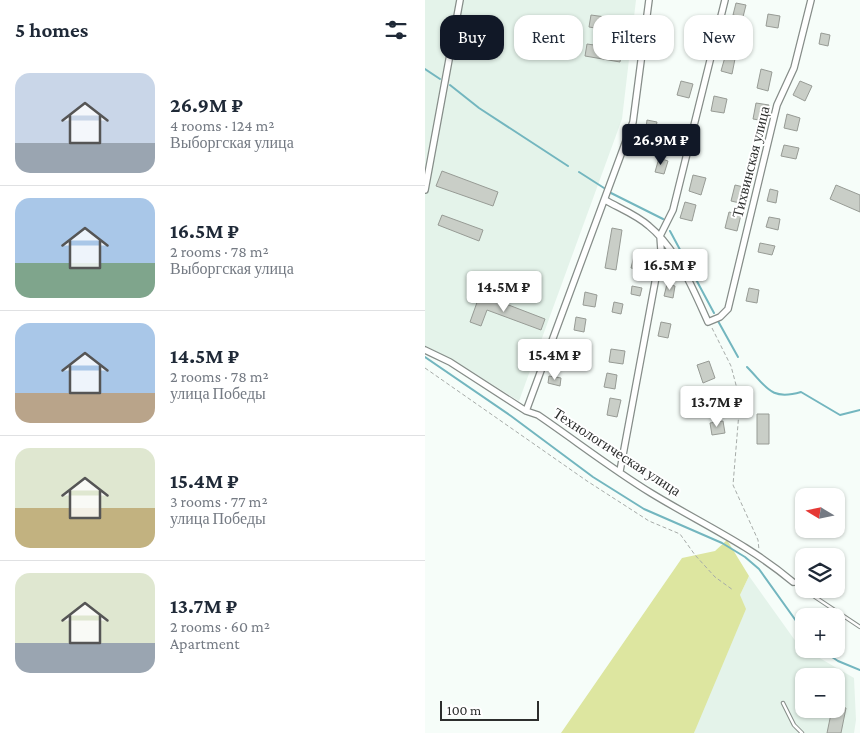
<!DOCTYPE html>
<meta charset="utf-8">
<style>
body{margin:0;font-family:"Crimson Pro",serif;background:#f6f6f7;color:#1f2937;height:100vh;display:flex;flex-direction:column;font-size:19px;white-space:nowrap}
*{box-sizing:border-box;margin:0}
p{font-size:16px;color:#747a83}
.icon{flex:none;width:28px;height:28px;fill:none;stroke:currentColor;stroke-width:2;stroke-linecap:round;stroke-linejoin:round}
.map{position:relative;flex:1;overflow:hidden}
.sheet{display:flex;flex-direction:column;background:#fff;width:425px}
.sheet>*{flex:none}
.guide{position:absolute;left:15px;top:15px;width:345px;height:45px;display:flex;gap:10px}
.needle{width:32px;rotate:280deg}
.buttons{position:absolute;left:370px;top:488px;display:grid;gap:10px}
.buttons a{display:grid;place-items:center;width:50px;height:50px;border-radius:10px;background:#fff;box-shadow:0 1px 4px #0004;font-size:25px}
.scale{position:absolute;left:15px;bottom:12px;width:99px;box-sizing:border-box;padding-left:5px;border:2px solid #2c2e2d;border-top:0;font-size:14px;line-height:18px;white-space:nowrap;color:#2c2e2d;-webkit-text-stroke:4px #fff;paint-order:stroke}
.price{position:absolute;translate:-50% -42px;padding:0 11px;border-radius:5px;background:#fff;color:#222;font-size:16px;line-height:32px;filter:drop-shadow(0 1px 2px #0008)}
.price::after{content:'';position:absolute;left:50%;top:30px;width:15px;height:11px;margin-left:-8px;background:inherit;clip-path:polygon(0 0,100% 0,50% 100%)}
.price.on{background:#111827;color:#fff}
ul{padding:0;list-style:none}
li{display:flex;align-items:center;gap:15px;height:125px;padding:0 15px}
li+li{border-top:1px solid #e0e1e3}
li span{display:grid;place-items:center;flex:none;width:140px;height:100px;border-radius:15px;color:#555}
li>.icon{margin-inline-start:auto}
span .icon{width:60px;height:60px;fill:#fffc;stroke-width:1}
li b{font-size:21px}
h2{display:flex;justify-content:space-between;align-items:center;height:60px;padding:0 15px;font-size:21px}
.pill{padding:0 18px;border-radius:15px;background:#fff;box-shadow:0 1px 4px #0004;font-size:18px;line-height:45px}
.pill.on{background:#111827;color:#fff}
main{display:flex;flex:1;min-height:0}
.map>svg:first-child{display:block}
</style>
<main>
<section class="sheet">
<h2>5 homes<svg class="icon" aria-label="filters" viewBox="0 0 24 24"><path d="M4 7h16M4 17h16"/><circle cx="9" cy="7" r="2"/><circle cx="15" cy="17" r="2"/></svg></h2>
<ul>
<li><span style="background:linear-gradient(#c9d6e8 70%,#9aa5b1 0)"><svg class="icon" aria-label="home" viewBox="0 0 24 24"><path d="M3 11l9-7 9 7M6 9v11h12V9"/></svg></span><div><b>26.9M ₽</b><p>4 rooms · 124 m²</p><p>Выборгская улица</p></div></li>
<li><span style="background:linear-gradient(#a9c7e8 65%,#7fa58c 0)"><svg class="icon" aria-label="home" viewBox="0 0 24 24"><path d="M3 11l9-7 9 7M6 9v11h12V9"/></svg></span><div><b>16.5M ₽</b><p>2 rooms · 78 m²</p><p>Выборгская улица</p></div></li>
<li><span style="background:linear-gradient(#a9c7e8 70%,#b9a48a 0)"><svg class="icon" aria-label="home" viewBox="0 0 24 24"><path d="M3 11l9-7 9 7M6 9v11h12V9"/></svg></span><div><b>14.5M ₽</b><p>2 rooms · 78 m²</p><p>улица Победы</p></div></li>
<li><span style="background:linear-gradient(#dfe7d0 60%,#c2b280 0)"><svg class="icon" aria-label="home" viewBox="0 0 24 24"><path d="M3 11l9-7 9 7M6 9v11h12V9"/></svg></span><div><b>15.4M ₽</b><p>3 rooms · 77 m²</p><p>улица Победы</p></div></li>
<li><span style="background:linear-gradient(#dfe7d0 70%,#9aa5b1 0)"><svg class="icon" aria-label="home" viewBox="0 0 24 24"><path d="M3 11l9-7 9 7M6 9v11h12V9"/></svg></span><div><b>13.7M ₽</b><p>2 rooms · 60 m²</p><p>Apartment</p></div></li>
</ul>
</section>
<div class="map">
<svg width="435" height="733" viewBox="0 0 435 733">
<rect width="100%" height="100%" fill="#f6fdf9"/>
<path fill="#e4f3ea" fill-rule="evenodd" d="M0,0H211L197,119L94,401L25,358L0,346Z
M324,576L374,646L429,678L431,720L429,733H269L315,595ZM379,676H411V709H379Z"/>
<path fill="#dde6a0" d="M302,540L324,576L315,595L321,609L269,733H136L257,558L290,551Z"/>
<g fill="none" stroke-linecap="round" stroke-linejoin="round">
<path stroke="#73b6bf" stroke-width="2" d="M0,69L15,79
M25,85L54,108L143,166
M154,172L179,188
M186,193L238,219
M245,231L289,313
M293,321L313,357
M0,357L86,416L168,477L219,509L297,543L320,557L334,569L379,632
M322,367C342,387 345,401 376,392L415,415L435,410
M395,649L413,661L435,670"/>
</g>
<path fill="#c9cec7" stroke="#979b95" d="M311,3L321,5L318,17L308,15Z
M343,14L355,16L353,28L341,26Z
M166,15L202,20L200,33L164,27Z
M396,33L405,35L403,46L394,44Z
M162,44L197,49L195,62L160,56Z
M300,57L310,59L307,74L296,71Z
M336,69L347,72L343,91L332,88Z
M256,81L268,84L264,98L252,95Z
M375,81L387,86L380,101L368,95Z
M289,96L302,99L299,113L286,111Z
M331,103L344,105L340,121L328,119Z
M362,114L375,118L372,131L359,128Z
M222,120L232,122L231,127H234L231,138L220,136Z
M359,145L374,148L371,159L356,156Z
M234,158L243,161L239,174L230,172Z
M17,171L73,192L68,206L11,186Z
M268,175L281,178L276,195L264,191Z
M310,185L323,188L319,204L306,201Z
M411,185L435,195V212L405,199Z
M345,189L353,191L351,203L342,201Z
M260,202L271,205L267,221L255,218Z
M304,212L316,215L312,231L300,228Z
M17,215L58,230L54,241L13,225Z
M344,217L355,219L353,230L341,227Z
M187,228L197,230L191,270L180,268Z
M335,243L350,246L347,255L333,252Z
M209,256L220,258L217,270L206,268Z
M242,284L250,286L248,298L239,296Z
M207,286L217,288L215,296L206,294Z
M324,288L334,290L332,303L321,301Z
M160,292L172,295L170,307L158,305Z
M55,294L120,319L116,330L62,310L56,326L45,322Z
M189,302L198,304L196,314L187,312Z
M151,317L161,319L159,332L149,330Z
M236,322L246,324L243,338L233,336Z
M142,341L152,343L149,359L140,357Z
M186,349L200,351L198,364L184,362Z
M284,361L290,378L278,383L272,365Z
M182,373L192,375L190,389L179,387Z
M124,376L136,378L135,386L123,383Z
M185,398L196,400L192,417L182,415Z
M332,414H344V444H332Z
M298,421L300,433L287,435L285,423Z
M411,706L421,708L416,733H402L407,709H411Z"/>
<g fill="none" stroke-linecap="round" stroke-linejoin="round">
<defs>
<path id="lane" d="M369,583L435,627
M358,703L369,725L377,733"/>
<path id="street" d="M0,190L35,0
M180,200C194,208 212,215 224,226C252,249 268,289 283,322L295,317L303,309L352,105L369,68L386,0
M0,350L25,362L101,411L113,415C151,441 187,469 226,493C275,523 323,544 368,582
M101,411L208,122L224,0
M195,471L236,250L235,236L248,210L300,0"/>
</defs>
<use href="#lane" stroke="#868d89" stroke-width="4.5"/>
<use href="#street" stroke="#868d89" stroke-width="8"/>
<path stroke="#a7aca9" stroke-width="1" stroke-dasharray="4 2.5" stroke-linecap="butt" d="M287,328L306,366L315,400L308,485L333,540L334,550
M0,368L162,481L224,521L255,534L270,555L290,577L308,590"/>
<use href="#lane" stroke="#fff" stroke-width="2.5"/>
<use href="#street" stroke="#fff" stroke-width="5.5"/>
</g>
<g text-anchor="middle" stroke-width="4" stroke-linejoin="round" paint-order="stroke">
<g font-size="15" fill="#2c2e2d" stroke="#fff">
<text transform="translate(326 162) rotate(-76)" y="5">Тихвинская улица</text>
<text transform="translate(192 452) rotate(33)" y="5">Технологическая улица</text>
</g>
</g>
</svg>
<div class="buttons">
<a><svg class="needle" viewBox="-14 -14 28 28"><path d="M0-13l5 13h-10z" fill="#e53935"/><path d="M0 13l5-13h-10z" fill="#747a83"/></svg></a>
<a><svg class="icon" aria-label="layers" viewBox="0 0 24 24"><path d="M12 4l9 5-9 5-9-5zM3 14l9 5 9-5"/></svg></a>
<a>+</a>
<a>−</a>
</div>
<div class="scale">100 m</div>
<b class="price on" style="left:236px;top:166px">26.9M ₽</b>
<b class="price" style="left:245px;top:291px">16.5M ₽</b>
<b class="price" style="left:79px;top:313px">14.5M ₽</b>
<b class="price" style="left:130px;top:381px">15.4M ₽</b>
<b class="price" style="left:292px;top:428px">13.7M ₽</b>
<div class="guide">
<a class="pill on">Buy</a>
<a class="pill">Rent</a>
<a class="pill">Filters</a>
<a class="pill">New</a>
</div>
</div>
</main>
